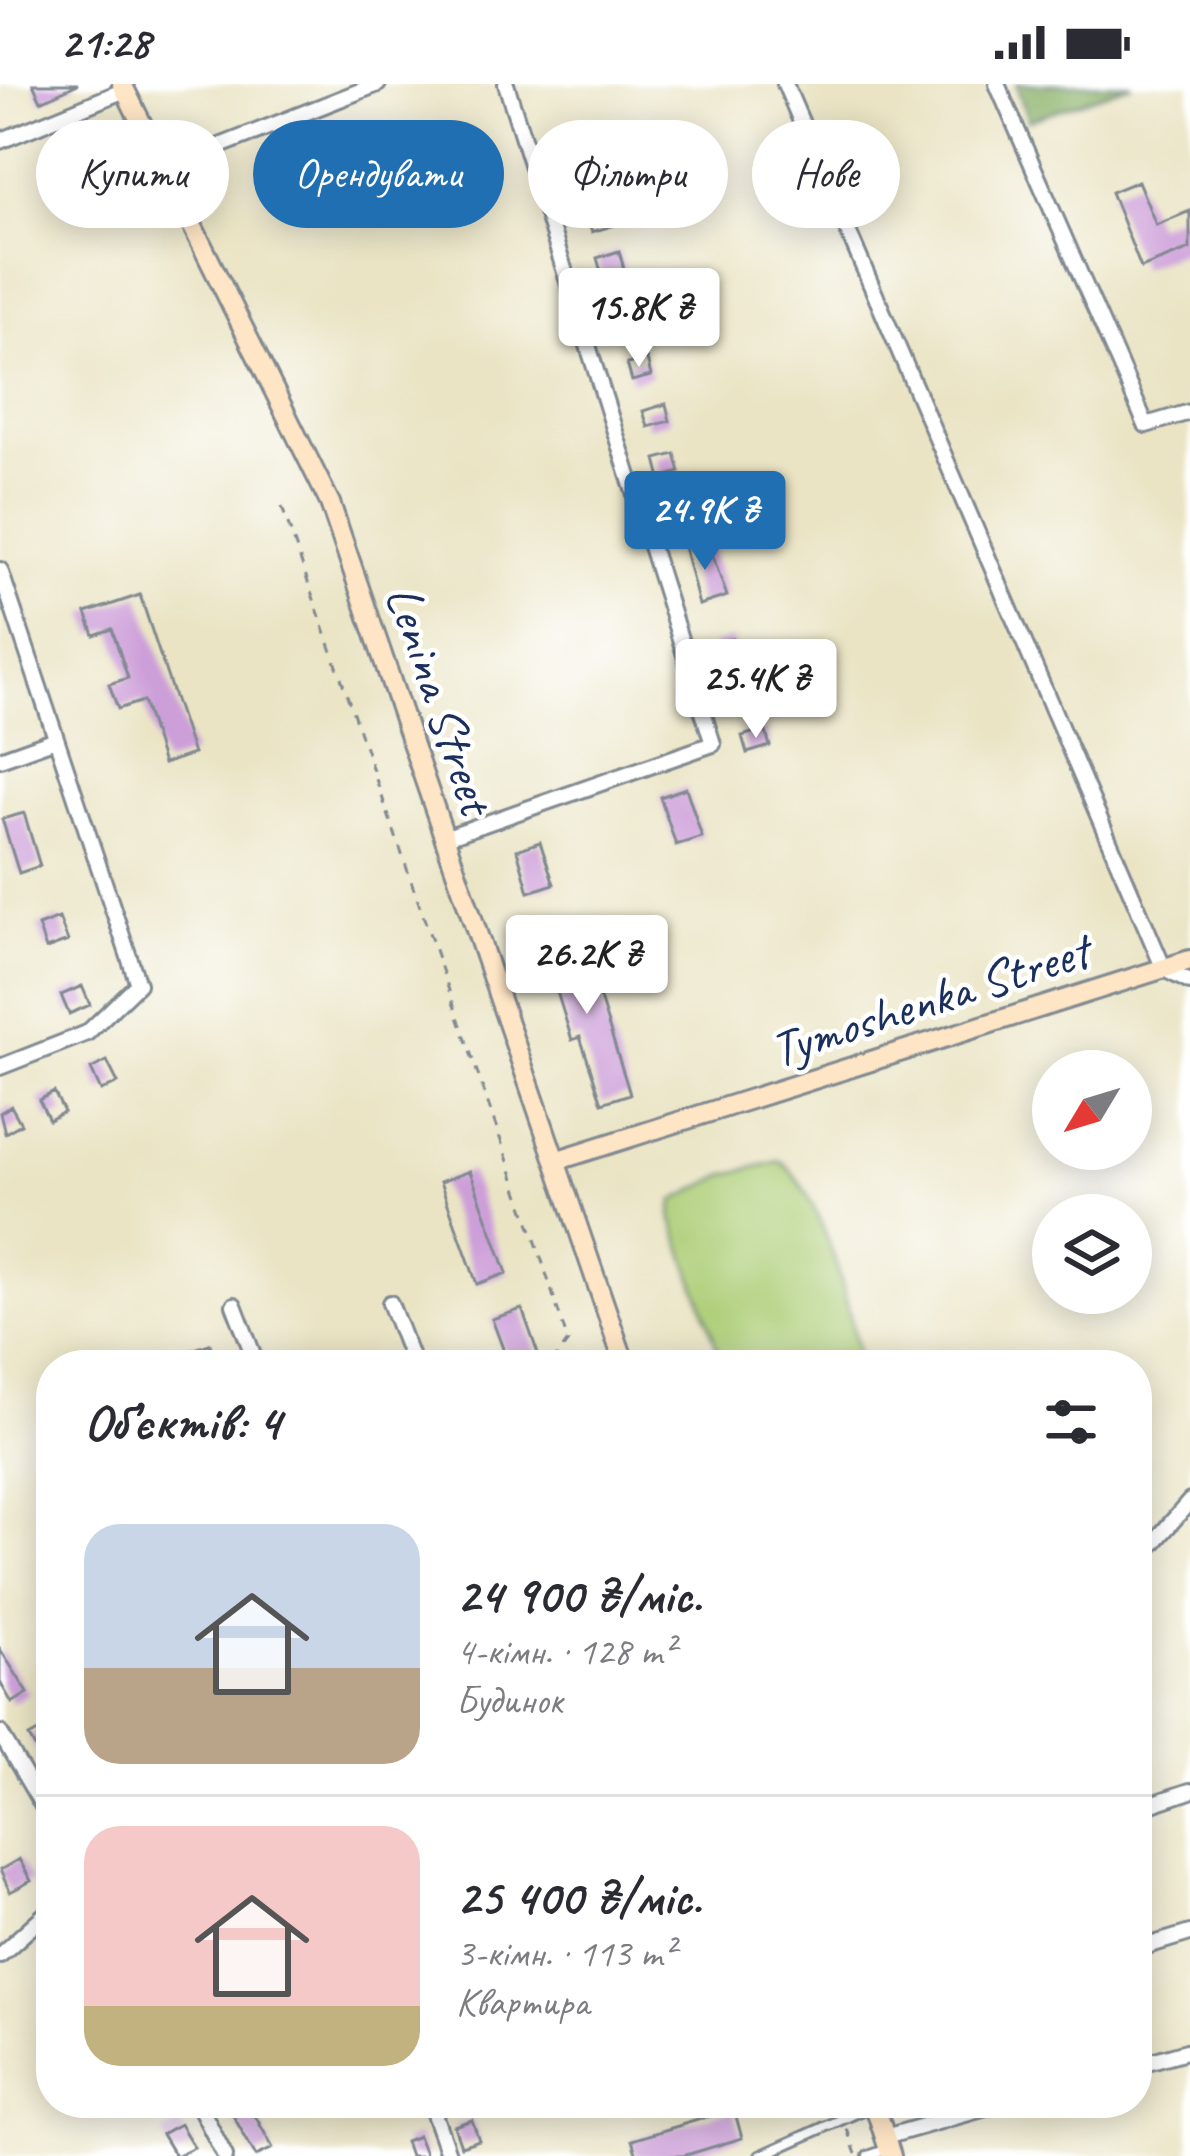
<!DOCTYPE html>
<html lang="uk">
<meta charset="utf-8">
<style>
body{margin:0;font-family:Caveat,sans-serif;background:#f7f7f7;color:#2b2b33;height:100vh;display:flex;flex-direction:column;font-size:45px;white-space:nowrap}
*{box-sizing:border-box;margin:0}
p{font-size:39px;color:#7c7c81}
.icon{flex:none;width:66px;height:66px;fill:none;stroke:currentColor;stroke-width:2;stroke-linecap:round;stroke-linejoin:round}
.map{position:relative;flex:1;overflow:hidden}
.sheet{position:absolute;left:36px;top:1266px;width:1116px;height:768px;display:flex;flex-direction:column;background:#fff;border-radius:48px;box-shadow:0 6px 30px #0003}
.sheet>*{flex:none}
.banner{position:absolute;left:36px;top:36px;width:1119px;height:108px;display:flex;gap:24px}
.needle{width:78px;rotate:232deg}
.buttons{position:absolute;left:1032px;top:966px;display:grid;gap:24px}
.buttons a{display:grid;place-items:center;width:120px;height:120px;border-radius:50%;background:#fff;box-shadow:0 6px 30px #0003;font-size:60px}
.price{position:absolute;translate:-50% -102px;padding:0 27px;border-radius:12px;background:#fff;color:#222;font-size:39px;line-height:78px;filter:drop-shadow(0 3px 6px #0008)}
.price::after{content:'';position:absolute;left:50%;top:72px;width:36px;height:27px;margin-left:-18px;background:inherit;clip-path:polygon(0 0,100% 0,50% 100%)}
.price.on{background:#1f6fb2;color:#fff}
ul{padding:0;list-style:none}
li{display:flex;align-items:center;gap:36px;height:300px;padding:0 48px}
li+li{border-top:3px solid #e1e1e2}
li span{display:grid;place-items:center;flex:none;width:336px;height:240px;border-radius:36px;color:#555}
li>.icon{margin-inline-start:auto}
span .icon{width:144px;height:144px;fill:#fffc;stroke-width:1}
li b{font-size:51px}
h2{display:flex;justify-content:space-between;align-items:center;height:144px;padding:0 48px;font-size:51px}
.pill{padding:0 42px;border-radius:54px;background:#fff;box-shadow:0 6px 30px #0003;font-size:42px;line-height:108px}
.pill.on{background:#1f6fb2;color:#fff}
.status{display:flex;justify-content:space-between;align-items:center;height:84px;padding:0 60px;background:#fff;direction:ltr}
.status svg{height:33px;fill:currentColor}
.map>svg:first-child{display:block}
</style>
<div class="status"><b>21:28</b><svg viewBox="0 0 49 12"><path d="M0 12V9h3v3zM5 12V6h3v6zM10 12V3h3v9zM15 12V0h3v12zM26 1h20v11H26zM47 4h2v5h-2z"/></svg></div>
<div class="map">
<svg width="1190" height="2072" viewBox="0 0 1190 2072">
<rect width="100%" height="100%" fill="#fff"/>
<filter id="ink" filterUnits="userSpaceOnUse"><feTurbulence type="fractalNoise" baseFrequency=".00833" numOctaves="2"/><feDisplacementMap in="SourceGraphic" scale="24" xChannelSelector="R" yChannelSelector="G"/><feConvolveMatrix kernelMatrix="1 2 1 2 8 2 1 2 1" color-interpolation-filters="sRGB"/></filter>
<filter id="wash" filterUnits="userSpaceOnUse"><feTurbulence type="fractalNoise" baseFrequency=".004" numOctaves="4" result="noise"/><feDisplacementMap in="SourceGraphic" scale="48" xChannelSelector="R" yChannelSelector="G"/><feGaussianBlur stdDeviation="2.7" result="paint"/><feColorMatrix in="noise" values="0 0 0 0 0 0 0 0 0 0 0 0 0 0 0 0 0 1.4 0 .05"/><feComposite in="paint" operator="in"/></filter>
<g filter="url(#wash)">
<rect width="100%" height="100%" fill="#eae4c4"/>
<path fill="#adce77" stroke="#647e6a" stroke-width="3" d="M780,1077C823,1110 848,1218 858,1271L849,1281H723L672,1133L674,1117L724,1091Z"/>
<path fill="#8ab168" stroke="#527063" stroke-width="3" d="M1016,0H1132L1028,36Z"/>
<g id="blocks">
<path fill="#cd9fd9" d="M33,0H78L41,17Z
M599,84L601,98L573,103L571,89Z
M1138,97L1156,141L1190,127V165L1141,184L1111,108Z
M609,123L615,141L592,148L586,130Z
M619,167L625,189L603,195L597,174Z
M633,225L638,244L618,249L613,230Z
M647,275L651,292L632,297L627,280Z
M666,320L670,337L648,343L643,327Z
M675,370L680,388L661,394L656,375Z
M690,412L695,432L674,437L669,417Z
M707,456L727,512L699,521L684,462Z
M140,511L193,670L163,680L143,617L118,625L109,600L128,594L112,545L94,551L86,529Z
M732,555L737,574L718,579L713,560Z
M765,645L770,662L747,669L742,652Z
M686,704L702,753L676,761L660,713Z
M24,729L40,782L19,789L2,735Z
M540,758L554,800L529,808L517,766Z
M59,834L68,857L46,865L38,842Z
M581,854L630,1010L602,1019L580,953L572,956L544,866Z
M82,902L90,921L69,930L61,911Z
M107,977L118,999L101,1007L91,985Z
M54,1008L64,1028L49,1036L39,1016Z
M11,1022L21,1040L5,1049L0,1029Z
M470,1087L507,1189L477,1200L440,1098Z
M522,1225L542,1281H509L492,1235Z
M210,1260L217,1281H156L155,1278Z
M0,1565L28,1609L12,1619L0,1598Z
M45,1644L51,1664L39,1671L29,1653Z
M19,1775L31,1797L10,1808L0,1786Z
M226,2019H248L273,2064L256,2072Z
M734,2025L742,2054L683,2072H637L632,2056Z
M472,2036L479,2056L461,2062L454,2042Z
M180,2040L194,2063L175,2072L162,2050Z
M418,2052L426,2072H410L405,2057Z"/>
</g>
</g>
<g filter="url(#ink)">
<use href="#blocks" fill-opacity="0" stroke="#828a91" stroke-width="3"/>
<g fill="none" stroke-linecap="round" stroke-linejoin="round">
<defs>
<path id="lane" d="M760,2072L874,2021
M868,2072L888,2065"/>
<path id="street" d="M785,0L1164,885L1190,898
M997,0L1146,341L1190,328
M0,57L125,6
M161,85L378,0
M0,486L138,900L87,949L0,983
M0,675L56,655
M444,754L713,660L506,0
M390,1219L414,1281
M234,1221L257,1281
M1137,1478L1190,1417
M0,1649L51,1736
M1137,1725L1190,1707
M1137,1865L1190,1849
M0,1871L51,1825
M1137,1981L1190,1966
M198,2019L225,2072
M430,2019L449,2072
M885,2053L1004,2019"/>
<path id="secondary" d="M122,0L330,419L625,1281
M555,1077L1190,876
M874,2019L891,2072"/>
</defs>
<use href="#lane" stroke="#828a91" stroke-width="14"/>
<use href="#street" stroke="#828a91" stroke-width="20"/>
<use href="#secondary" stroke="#828a91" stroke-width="24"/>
<path stroke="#828a91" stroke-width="3" stroke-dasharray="9 9" stroke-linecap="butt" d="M282,423L539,1167L568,1258L556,1274L559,1281
M847,2045L856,2070"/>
<use href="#lane" stroke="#fff" stroke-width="8"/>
<use href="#street" stroke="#fff" stroke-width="14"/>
<use href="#secondary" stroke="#fee5c5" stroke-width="18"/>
</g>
</g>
<g text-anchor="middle" stroke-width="9" stroke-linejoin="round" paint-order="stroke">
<g font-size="51" fill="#1b2f5e" stroke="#fff">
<text transform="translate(441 615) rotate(71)" y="18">Lenina Street</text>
<text transform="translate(929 915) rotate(-18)" y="18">Tymoshenka Street</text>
</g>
</g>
</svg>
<div class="buttons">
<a><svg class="needle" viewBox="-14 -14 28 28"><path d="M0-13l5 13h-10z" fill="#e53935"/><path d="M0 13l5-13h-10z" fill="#7c7c81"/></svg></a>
<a><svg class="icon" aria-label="layers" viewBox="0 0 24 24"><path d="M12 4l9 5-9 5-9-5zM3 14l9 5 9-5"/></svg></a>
</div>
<b class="price" style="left:639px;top:286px">15.8K ₴</b>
<b class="price on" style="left:705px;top:489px">24.9K ₴</b>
<b class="price" style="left:756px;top:657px">25.4K ₴</b>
<b class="price" style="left:587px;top:933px">26.2K ₴</b>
<div class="banner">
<a class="pill">Купити</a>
<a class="pill on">Орендувати</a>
<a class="pill">Фільтри</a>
<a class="pill">Нове</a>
</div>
<section class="sheet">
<h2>Об’єктів: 4<svg class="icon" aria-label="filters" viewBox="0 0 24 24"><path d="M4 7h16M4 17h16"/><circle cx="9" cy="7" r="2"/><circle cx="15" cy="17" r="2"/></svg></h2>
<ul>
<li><span style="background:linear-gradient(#c9d6e8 60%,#b9a48a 0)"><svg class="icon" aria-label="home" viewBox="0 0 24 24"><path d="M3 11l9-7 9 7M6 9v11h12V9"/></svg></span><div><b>24 900 ₴/міс.</b><p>4-кімн. · 128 m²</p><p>Будинок</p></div></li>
<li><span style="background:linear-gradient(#f6c9c9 75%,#c2b280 0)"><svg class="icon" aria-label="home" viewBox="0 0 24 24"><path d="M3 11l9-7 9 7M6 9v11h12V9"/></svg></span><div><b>25 400 ₴/міс.</b><p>3-кімн. · 113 m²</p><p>Квартира</p></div></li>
</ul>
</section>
</div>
